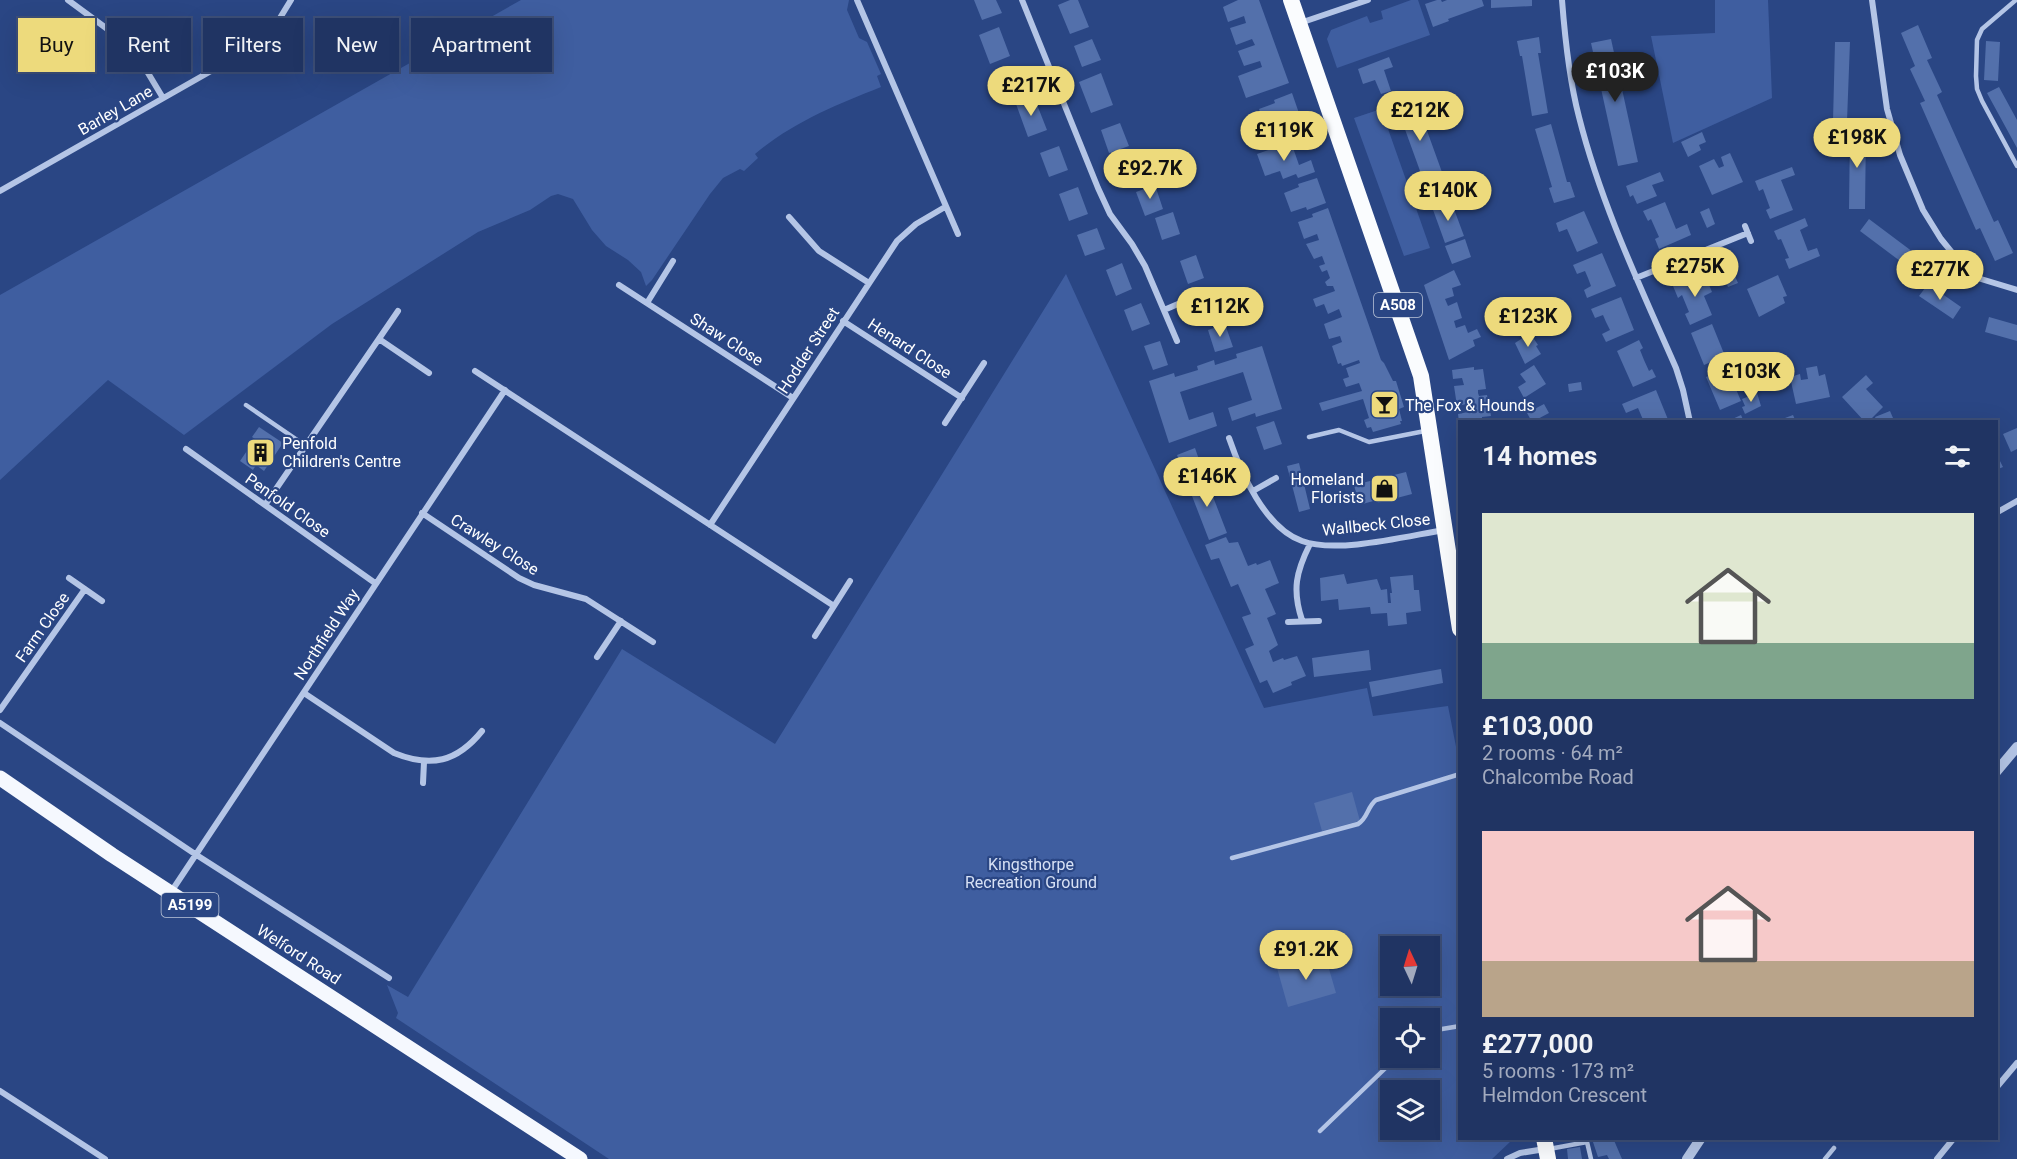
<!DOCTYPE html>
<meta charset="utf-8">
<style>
body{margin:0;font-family:Roboto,sans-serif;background:#283c69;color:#f1f3f6;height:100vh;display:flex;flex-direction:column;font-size:22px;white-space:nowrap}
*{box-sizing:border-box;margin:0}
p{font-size:20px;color:#a2aabe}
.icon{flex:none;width:33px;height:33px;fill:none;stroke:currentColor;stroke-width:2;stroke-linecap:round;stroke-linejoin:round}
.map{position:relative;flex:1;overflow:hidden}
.panel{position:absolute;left:1458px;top:420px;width:540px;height:720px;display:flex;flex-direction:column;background:#203463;border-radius:0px;box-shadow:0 6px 24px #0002,0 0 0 2px #3d4f78}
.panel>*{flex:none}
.guide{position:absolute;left:18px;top:18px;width:570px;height:54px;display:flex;gap:12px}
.needle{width:39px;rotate:356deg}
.buttons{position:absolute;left:1380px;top:936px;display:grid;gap:12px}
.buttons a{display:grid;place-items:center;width:60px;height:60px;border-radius:0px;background:#203463;box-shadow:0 6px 24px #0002,0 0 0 2px #3d4f78;font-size:30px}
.price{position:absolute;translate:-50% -51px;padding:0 14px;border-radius:21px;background:#edda7c;color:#111;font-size:20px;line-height:39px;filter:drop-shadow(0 2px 3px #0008)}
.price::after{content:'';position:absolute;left:50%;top:36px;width:18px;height:14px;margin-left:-9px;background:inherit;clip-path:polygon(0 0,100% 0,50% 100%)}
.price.selected{background:#222;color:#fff}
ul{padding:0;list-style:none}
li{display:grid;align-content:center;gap:12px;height:318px;padding:0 24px}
li span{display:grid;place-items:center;height:186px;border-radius:0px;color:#555}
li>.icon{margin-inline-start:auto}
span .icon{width:108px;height:108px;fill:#fffc;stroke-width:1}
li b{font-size:26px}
h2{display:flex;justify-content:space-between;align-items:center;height:72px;padding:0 24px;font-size:26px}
.chip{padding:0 21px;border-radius:0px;background:#203463;box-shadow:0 6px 24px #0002,0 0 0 2px #3d4f78;font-size:21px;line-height:54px}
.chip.selected{background:#edda7c;color:#111}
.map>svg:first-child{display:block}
</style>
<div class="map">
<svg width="2017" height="1159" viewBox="0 0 2017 1159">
<rect width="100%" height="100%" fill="#2a4684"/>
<path fill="#3f5ea0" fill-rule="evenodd" d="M521,0H849L847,10L859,38L867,42L881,74L877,76L881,87C836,105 793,122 755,154L758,158L744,171L740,169L723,178L710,194L652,280L646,286L641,272L628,260L606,246L592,230L573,199L558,194L551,196L530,210L478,232L332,324L184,435L108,380L0,480V295Z
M1411,0H1418L1430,35L1337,68L1327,39L1331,30L1367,16L1370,23L1383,19L1381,11Z
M1715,0H1768L1772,98L1673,143L1651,36L1715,33Z
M1381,109L1430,248L1404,256L1354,118Z
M1066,274L1264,708L1367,688L1373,716L1448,706L1460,767V1138L1511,1139V1141L1492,1159H609L396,1018L398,1013L387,985L408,997L622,649L775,744ZM1390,946H1430V986H1390ZM1390,1018H1430V1058H1390ZM1390,1090H1430V1130H1390Z"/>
<path fill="#5370ab" d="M974,0H996L1002,13L982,20Z
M1070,0H1078L1089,27L1070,34L1058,5Z
M1238,0H1259L1289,83L1246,98L1238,76L1262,67L1260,61L1244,66L1238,51L1255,45L1252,39L1236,45L1230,28L1246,23L1244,16L1228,22L1223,7Z
M1437,0H1441L1442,2L1447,0H1482L1484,6L1448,19L1449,21L1433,27L1425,4Z
M1491,0H1532V6L1491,8Z
M1918,25L1932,58L1927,60L1942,92L1937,95L1994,222L1998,220L2013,253L1995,261L1980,228L1976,230L1920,103L1925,101L1910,69L1915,66L1901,33Z
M999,27L1010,56L990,64L979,35Z
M1539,37L1541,53H1538L1548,113L1532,116L1522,56H1520L1517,41Z
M1092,39L1101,60L1082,67L1074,46Z
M1611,39L1638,162L1618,166L1591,43Z
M1986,41L2000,42L1998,81L1984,80Z
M1835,42H1850L1847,121H1833Z
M1389,57L1393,67L1384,70L1391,91L1381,94L1375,80L1363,84L1358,69Z
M1014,66L1024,90L1007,97L996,73Z
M1101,73L1113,105L1091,113L1079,82Z
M1999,87L2017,120V148L1987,93Z
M1413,92L1447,186L1428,193L1394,99Z
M1292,93L1301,119L1266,128L1259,109L1275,103L1274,100Z
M1034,97L1047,130L1028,137L1016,104Z
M1120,123L1129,146L1109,153L1101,130Z
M1551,124L1567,182H1570L1575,197L1554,203L1549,188L1552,187L1535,129Z
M1850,128L1866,129L1865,209H1849Z
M1286,130L1289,138L1274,143L1271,135Z
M1702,132L1706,142L1699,145L1701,150L1688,157L1681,142Z
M1291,142L1299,165L1311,160L1315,172L1298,178L1296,174L1283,179L1280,171L1265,176L1257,154Z
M1059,146L1068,170L1049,177L1040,153Z
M1138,151L1148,177L1130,183L1120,158Z
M1730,153L1743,182L1712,195L1699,166L1714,159L1719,168L1724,166L1721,157Z
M1792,167L1795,175L1781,180L1793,210L1770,219L1766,210L1770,208L1763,189L1759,191L1755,181Z
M1660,172L1664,181L1652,185L1657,196L1637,204L1633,195L1630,197L1626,186Z
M1317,178L1326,203L1307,210L1306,207L1291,212L1284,193L1299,187L1298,184Z
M1155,185L1163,209L1145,216L1136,192Z
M1078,187L1088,214L1069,221L1059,194Z
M1451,201L1464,236L1445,243L1432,207Z
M1665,202L1676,229L1687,224L1691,235L1659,249L1655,239L1659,237L1651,219L1648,221L1643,211Z
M1328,208L1381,360L1384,363L1393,381H1396L1404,407L1399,409L1402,421H1400L1401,424L1373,432L1371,427L1367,428L1364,420L1369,418L1363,399L1322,411L1319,403L1362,391L1359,383L1346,387L1343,379L1349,377L1346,368L1360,363L1359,360L1342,366L1341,363L1338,364L1332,346L1342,342L1340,336L1329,339L1324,324L1342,317L1339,309L1328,314L1324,304L1316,307L1313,299L1335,291L1333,286H1327L1325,282L1330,278L1327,270L1322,272L1319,266L1325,264L1322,256L1314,259L1306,244L1319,240L1317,234L1304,239L1298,222L1313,217L1312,214Z
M1709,208L1715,224L1707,228L1700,212Z
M1584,211L1598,243L1577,252L1567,229L1559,232L1556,223Z
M1173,212L1180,234L1162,240L1155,218Z
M1805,218L1808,226L1800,230L1808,251L1817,248L1820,256L1789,269L1785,259L1789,258L1781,239L1778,240L1774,231Z
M1869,219L1933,267L1924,279L1860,231Z
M1097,228L1105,249L1085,256L1077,235Z
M1465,239L1471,257L1452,264L1445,246Z
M1602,253L1616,286L1587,298L1584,290L1591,286L1588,278L1585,271L1577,274L1573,265Z
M1196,255L1204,278L1188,284L1180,261Z
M1122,263L1132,289L1116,296L1106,270Z
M1729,263L1738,283L1728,287L1720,267Z
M1454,270L1461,285L1452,288L1454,296L1445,299L1448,306L1457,302L1462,318L1454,321L1456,328L1465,325L1468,333L1477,329L1481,337L1473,340L1475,346L1449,360L1424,285Z
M1704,273L1712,292L1704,296L1712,315L1690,325L1685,314L1689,312L1682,295L1678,298L1673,286Z
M1778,275L1787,296L1783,297L1785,303L1759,317L1747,289Z
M1928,284L1961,307L1953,319L1919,296Z
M1223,293L1232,315L1216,321L1207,299Z
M1621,297L1634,330L1606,342L1602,334L1610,330L1606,322L1603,315L1595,318L1591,309Z
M1141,303L1150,324L1132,331L1124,310Z
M1989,317L2017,325V341L1985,332Z
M1225,324L1233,347L1215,352L1208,330Z
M1712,324L1725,356L1704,365L1691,333Z
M1530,333L1538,345L1536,346L1541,354L1525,364L1515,343Z
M1639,340L1643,348L1640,350L1644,360L1649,371L1652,369L1656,377L1633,387L1617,351Z
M1160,341L1168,365L1153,370L1144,346Z
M1262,346L1282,409L1256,417L1255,413L1232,421L1228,408L1252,400L1243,372L1180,392L1189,420L1213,412L1217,426L1169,443L1149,381L1174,373L1175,377L1198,370L1197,366L1214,360L1215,365L1237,358L1236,354Z
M1534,365L1546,384L1524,398L1518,387L1526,382L1520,374Z
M1817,366L1819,376L1825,374L1830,397L1796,404L1790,377L1800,374L1801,380L1808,379L1806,368Z
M1474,367V370L1483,369L1486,389L1478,390V393L1479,396L1487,395L1491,416L1482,417V422H1459L1458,414L1468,412L1467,404L1457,406L1454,386L1464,385L1462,378L1453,379L1452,370Z
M1727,368L1741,401L1720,410L1706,377Z
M1786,370L1789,384L1782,386L1779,371Z
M1866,375L1873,383L1866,389L1883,407L1868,422H1865L1842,397Z
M1581,382L1582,390L1569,392L1568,384Z
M1656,390L1669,422H1644L1638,408L1626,413L1622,404Z
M1757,393L1761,406L1745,414L1742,407L1745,406L1742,399Z
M1544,404L1549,413L1532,422L1527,413Z
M1890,411L1893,418L1885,422H1877L1875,417Z
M1741,415L1744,422H1726Z
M1793,415L1796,422H1786L1785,418Z
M1274,421L1282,444L1264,450L1256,427Z
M259,427L283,443L264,471L256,465L253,470L240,461L255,439L252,437Z
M2017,428V449L2011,452L2003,434Z
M1195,448L1203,471L1185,477L1177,455Z
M1996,453L2003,467L1996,470Z
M1299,463L1310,509L1299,512L1287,466Z
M1406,472L1412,494L1378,503L1377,500L1359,505L1354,485Z
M1205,476L1227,533L1209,540L1187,483Z
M1226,537L1229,543L1238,542L1248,566L1256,563L1257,565L1270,560L1279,583L1265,589L1276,614L1267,618L1278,645L1269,651L1273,662L1283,658L1284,660L1297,656L1306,676L1291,682L1292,685L1273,693L1267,680L1260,683L1245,649L1254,645L1242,617L1251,614L1238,584L1231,587L1219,558L1211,560L1205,545Z
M1344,574L1347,584L1377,579L1381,590L1387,589L1388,603H1391L1390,593H1392L1390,577L1413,575L1414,590H1419L1421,611L1406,613L1407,624L1388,626L1387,613L1371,614L1370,607L1339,610L1338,599L1321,601L1320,578Z
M1369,650L1371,670L1314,677L1312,658Z
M1441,669L1443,683L1372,697L1369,682Z
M1352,792L1360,821L1322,831L1314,803Z
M1325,955L1336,993L1288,1007L1277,968Z
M1613,1138L1622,1159H1609L1607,1155L1598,1157L1592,1139Z
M1580,1147L1582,1159H1568L1567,1149Z"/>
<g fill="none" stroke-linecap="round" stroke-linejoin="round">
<path stroke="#b4c5e6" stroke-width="4.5" d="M2016,0L1982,29L1977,40L1976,76L1977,89L1982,101L2017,166
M246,405L306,446
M1309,437L1339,430L1369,442L1425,431
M1232,858L1358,824C1368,818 1367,807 1376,800L1460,774
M1430,1031L1460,1026
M1320,1131L1396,1058
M1549,1149L1587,1142L1591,1159
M1825,1159L1834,1148"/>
<path stroke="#b4c5e6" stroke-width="6" d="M68,0L125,42L139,58L163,98
M857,0L958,234
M1022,0L1098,188L1110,214L1132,244L1145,266L1177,341
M1562,0C1565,39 1569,79 1579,117C1601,204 1640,286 1676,368L1683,390L1690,422
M1872,0L1887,109L1900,155L1923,210L1941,239L1963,266L1981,279L2017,290
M1300,23L1368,0
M0,191L248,50L272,31L291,0
M789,217L819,251L869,283
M1745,226L1751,241
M1636,278L1748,233
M619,285L793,398
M647,303L673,261
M1164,310L1192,298
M843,321L962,398
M379,339L429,373
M475,371L834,606
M945,423L984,363
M1229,438C1241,473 1265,528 1302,541C1337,554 1407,536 1444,530
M186,449L375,583
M1253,491L1276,478
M265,505L398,311
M422,513L519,578L534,585L586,599L653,642
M1996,513L2017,501
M710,525L897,241L916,224L945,207
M69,578L102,601
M1302,620C1292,590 1296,572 1310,544
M1288,622L1319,621
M815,636L850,581
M597,657L621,621
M304,693L394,753C431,768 457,762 482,731
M0,710L85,589
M0,723L195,854L389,978
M423,783L424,762
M171,892L505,390
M1996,1088L2017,1063
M0,1091L105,1159
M1507,1159L1520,1153L1545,1149
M1937,1159L1954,1138"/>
<path stroke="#b4c5e6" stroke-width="10" d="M1996,772L2017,747
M1687,1159L1701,1138"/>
<path stroke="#f5f8fe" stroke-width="15" d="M0,778L112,855L580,1159"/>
<path stroke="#fafcfe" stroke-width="16" d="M1291,0L1421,376L1460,629
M1544,1138L1548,1159"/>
</g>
<defs>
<symbol id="bar-square" viewBox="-11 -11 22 22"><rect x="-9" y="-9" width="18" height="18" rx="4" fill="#edda7c" stroke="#2a4684"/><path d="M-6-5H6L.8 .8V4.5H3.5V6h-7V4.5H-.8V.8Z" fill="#111"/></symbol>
<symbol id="building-square" viewBox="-11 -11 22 22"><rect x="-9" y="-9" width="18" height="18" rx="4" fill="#edda7c" stroke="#2a4684"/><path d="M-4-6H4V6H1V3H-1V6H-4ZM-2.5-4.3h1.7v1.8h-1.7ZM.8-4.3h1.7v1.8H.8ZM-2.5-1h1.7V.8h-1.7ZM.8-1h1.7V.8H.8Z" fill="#111"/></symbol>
<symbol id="shop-square" viewBox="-11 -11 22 22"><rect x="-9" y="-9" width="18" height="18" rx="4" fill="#edda7c" stroke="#2a4684"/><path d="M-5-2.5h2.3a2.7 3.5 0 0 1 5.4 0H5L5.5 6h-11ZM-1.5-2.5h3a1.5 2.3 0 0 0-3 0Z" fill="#111"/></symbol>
</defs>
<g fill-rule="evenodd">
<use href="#bar-square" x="1368" y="388" width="33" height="33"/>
<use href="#building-square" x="244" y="436" width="33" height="33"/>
<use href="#shop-square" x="1368" y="472" width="33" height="33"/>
</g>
<g text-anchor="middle" stroke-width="4.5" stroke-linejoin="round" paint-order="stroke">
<g fill="#2a4684" stroke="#bfc8da" stroke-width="1.5">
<rect x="1374" y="293" width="48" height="24" rx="4.5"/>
<rect x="161.5" y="893" width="57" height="24" rx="4.5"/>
</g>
<g font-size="15" font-weight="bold" fill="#fff">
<text x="1398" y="310">A508</text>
<text x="190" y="910">A5199</text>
</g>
<g font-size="16" fill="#fff" stroke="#2a4684">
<text transform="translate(115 110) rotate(-30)" y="6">Barley Lane</text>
<text transform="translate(727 339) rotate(33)" y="6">Shaw Close</text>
<text transform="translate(910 348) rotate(33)" y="6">Henard Close</text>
<text transform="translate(808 350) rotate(-57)" y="6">Hodder Street</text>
<text transform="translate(288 505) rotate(35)" y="6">Penfold Close</text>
<text transform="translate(1376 524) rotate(-6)" y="6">Wallbeck Close</text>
<text transform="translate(495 544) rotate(32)" y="6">Crawley Close</text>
<text transform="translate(42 627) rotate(-55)" y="6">Farm Close</text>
<text transform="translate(326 634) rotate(-57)" y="6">Northfield Way</text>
<text transform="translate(299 954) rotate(33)" y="6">Welford Road</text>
</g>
<g font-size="16" fill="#fff" stroke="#2a4684" text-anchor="start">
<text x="1405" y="411">The Fox &amp; Hounds</text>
<text x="282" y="449">Penfold<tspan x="282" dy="18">Children's Centre</tspan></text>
<text x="1364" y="485" text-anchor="end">Homeland<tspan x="1364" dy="18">Florists</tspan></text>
</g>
<g font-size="16" fill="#d7e1f5" stroke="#2a4684">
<text x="1031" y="870">Kingsthorpe<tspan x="1031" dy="18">Recreation Ground</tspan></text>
</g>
</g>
</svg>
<div class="buttons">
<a><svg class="needle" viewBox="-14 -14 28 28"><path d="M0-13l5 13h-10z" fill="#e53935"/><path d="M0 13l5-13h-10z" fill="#a2aabe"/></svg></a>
<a><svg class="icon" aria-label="locate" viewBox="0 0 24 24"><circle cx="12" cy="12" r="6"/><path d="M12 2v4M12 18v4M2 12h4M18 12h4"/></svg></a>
<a><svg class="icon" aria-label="layers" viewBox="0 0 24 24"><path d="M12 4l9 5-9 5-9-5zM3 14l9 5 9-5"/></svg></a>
</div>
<b class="price selected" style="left:1615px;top:103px">£103K</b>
<b class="price" style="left:1031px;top:117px">£217K</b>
<b class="price" style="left:1420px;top:142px">£212K</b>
<b class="price" style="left:1284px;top:162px">£119K</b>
<b class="price" style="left:1857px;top:169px">£198K</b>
<b class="price" style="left:1150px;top:200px">£92.7K</b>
<b class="price" style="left:1448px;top:222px">£140K</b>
<b class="price" style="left:1695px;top:298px">£275K</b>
<b class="price" style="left:1940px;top:301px">£277K</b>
<b class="price" style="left:1220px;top:338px">£112K</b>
<b class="price" style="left:1528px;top:348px">£123K</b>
<b class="price" style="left:1751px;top:403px">£103K</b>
<b class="price" style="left:1207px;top:508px">£146K</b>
<b class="price" style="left:1306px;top:981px">£91.2K</b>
<div class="guide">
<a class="chip selected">Buy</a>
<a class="chip">Rent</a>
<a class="chip">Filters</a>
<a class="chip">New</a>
<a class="chip">Apartment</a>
</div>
<section class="panel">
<h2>14 homes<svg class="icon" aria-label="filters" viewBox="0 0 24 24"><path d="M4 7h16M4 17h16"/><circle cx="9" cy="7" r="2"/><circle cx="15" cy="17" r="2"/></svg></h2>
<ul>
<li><span style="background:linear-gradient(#dfe7d0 70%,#7fa58c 0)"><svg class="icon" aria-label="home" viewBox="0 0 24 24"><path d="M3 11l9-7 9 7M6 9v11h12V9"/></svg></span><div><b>£103,000</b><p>2 rooms · 64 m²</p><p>Chalcombe Road</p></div></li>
<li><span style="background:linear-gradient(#f6c9c9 70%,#b9a48a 0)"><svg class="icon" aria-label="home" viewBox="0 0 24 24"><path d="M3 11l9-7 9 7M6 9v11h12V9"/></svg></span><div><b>£277,000</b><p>5 rooms · 173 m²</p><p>Helmdon Crescent</p></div></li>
</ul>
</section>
</div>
